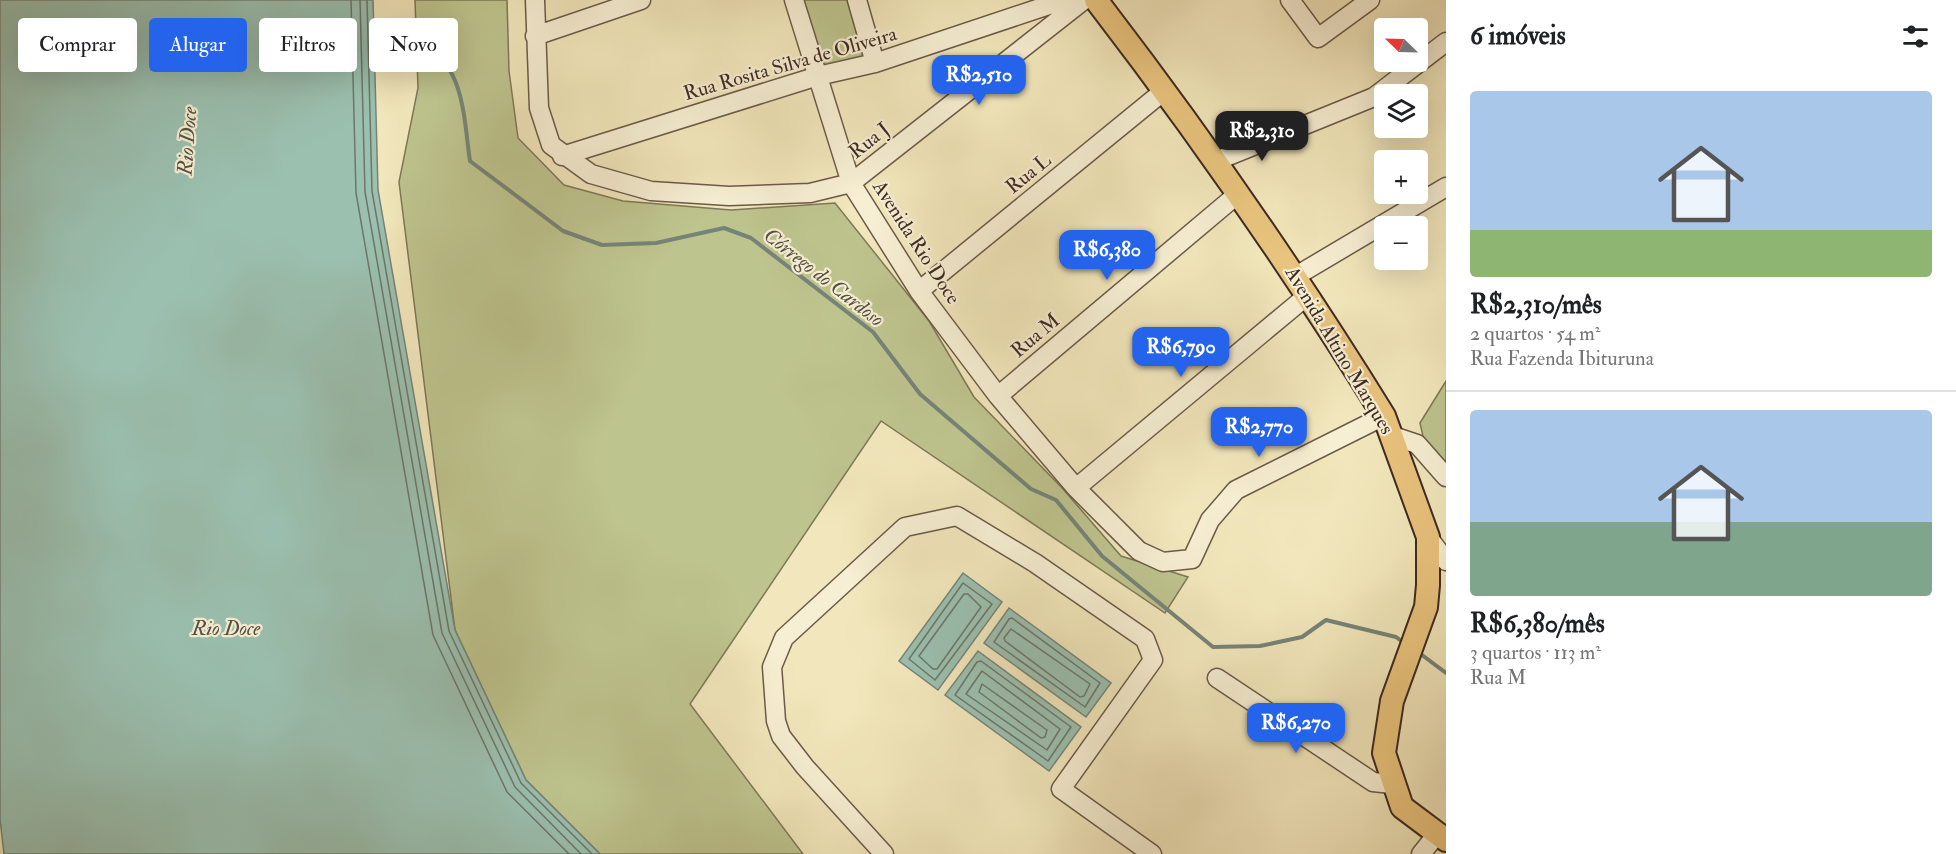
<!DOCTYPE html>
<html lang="pt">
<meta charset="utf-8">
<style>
body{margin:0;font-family:"IM FELL Double Pica",serif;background:#f6f6f6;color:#202124;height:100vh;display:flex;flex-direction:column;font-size:22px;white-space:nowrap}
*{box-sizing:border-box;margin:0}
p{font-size:20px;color:#757577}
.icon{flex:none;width:33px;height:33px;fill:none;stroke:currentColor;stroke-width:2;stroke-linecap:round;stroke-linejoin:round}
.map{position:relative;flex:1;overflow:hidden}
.side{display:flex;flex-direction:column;background:#fff;width:510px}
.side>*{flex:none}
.banner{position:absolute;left:18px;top:18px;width:570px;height:54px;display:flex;gap:12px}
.needle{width:39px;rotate:293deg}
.controls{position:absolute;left:1374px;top:18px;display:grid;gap:12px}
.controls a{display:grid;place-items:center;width:54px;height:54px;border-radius:6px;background:#fff;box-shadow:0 6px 24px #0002;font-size:30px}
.price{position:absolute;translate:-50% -51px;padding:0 14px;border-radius:12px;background:#2563eb;color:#fff;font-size:20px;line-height:39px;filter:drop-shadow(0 2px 3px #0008)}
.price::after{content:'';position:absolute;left:50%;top:36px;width:18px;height:14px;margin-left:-9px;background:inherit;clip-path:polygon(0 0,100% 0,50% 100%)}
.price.on{background:#222;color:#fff}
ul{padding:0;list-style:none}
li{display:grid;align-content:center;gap:12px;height:318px;padding:0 24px}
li+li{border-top:2px solid #e0e0e0}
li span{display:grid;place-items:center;height:186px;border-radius:6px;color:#555}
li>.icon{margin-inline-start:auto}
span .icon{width:108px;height:108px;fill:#fffc;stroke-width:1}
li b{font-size:26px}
h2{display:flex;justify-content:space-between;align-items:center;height:72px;padding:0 24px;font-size:26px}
.pill{padding:0 21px;border-radius:6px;background:#fff;box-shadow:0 6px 24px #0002;font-size:21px;line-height:54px}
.pill.on{background:#2563eb;color:#fff}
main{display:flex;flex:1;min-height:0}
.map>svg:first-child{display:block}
</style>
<main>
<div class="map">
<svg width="1446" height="854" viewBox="0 0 1446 854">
<rect width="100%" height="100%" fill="#f2e7bc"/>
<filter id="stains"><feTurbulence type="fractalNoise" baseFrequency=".00333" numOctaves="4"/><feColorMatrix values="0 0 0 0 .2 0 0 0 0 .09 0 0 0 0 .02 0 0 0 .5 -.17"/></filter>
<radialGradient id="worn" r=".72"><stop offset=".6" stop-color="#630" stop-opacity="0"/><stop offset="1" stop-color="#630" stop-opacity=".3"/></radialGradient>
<path fill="#bec48e" stroke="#7e7858" stroke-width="1.5" d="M415,0H507L509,71L518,138L564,185L623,201L731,210L835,203L929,321L974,397L1063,489L1121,556L1188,577L1165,613L881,421L690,704L803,854H600L526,780L455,630L399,182L418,88Z
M799,0H850L867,57L820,71Z
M1446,381V466L1424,441L1420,423Z"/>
<path fill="#9bc0b0" stroke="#768478" stroke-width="1.5" d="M0,0H373L378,190L455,630L526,780L600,854H4L0,819Z
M963,573L1002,602L938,690L899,661Z
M1009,608L1111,683L1086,717L984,643Z
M978,651L1081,727L1049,771L945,695Z"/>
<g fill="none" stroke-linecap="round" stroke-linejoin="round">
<path stroke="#6c766a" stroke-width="1.5" d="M351,0L356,193L433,635L507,792L569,854
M360,0L365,192L442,633L515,787L581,854
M367,0L372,191L449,631L521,783L592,854
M963,583L992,604L935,680L909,659Z
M964,594H968L981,607L937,669H933L919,656Z
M1012,618L1100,683L1085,707L994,642L1009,619Z
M1011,629L1090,684L1084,696L1080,697L1005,641L1004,638Z
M981,661L1071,727L1048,761L955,695L977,662Z
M982,671L1060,729L1047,750L966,694Z
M982,684L1047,730L1045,737L1041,738L979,692Z"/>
<path stroke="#768478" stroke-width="4" d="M371,55C385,53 403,46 417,48C465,54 464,124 470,161L563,231L602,245L656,243L724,228L751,238L873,332L920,394L1031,489L1056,500L1102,556L1213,647L1260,646L1302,637L1326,620L1396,637L1404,643
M1418,652L1446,673"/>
<defs>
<path id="minor" d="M535,0L539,108L551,145L591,174L651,191L729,196L810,193L851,183L1084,0
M794,0L851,183L919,291L998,396L1076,488L1139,551L1163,562L1192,559L1210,520L1236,490L1384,416
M857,0L875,63
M1290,0L1318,38L1370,0
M535,36L641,0
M562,156L818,76L875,63L1064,0
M1216,161L1374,97L1446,42
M1296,276L1446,187
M919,291L1165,90
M998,396L1239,193
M1393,436L1417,444L1446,477
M1076,488L1308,295
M1428,537L1446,561
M1217,678L1373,782L1392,784
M884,854L805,767L781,736L776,721L772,667L784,638L905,527L957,516L1035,563L1145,639L1153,660L1061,789L1152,854
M1421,854L1437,834"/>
<path id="major" d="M1096,0C1199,134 1295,272 1384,416L1428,537V585L1426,607L1392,701L1384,753L1402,807L1446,840"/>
</defs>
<use href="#minor" stroke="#6b5a49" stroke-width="21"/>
<use href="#major" stroke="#3e2b23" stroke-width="26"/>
<use href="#minor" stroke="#f7efd3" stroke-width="18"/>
<use href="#major" stroke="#e9c47e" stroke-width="22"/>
</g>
<g text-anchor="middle" stroke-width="4.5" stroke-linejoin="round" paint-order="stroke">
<g font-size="20" fill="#3e2b23" stroke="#f7efd3">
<text transform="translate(790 63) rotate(-16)" y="7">Rua Rosita Silva de Oliveira</text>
<text transform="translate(869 140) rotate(-38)" y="7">Rua J</text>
<text transform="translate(1028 173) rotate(-39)" y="7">Rua L</text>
<text transform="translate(917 242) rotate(57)" y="7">Avenida Rio Doce</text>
<text transform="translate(1035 335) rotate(-40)" y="7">Rua M</text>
<text transform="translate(1340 350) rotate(59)" y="7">Avenida Altino Marques</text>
</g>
<g font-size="21" font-style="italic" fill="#555046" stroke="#f7efd3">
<text transform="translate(187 141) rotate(-86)" y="7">Rio Doce</text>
<text transform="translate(824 277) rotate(38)" y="7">Córrego do Cardoso</text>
<text x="226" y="635">Rio Doce</text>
</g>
</g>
<rect width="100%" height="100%" filter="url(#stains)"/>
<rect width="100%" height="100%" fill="url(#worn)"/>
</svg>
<div class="controls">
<a><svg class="needle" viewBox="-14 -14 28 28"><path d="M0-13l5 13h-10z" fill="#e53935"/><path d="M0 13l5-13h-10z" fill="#757577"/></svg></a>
<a><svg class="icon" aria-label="layers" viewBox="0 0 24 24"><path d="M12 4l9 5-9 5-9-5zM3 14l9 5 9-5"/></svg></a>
<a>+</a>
<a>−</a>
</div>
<b class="price" style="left:979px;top:106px">R$2,510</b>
<b class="price on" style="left:1262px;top:162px">R$2,310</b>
<b class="price" style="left:1107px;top:281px">R$6,380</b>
<b class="price" style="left:1181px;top:378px">R$6,790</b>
<b class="price" style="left:1259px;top:458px">R$2,770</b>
<b class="price" style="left:1296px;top:754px">R$6,270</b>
<div class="banner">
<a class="pill">Comprar</a>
<a class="pill on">Alugar</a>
<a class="pill">Filtros</a>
<a class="pill">Novo</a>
</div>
</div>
<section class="side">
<h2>6 imóveis<svg class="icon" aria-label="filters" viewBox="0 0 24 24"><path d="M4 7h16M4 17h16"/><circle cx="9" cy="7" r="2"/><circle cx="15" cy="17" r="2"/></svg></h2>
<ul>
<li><span style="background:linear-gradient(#a9c7e8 75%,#8fb573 0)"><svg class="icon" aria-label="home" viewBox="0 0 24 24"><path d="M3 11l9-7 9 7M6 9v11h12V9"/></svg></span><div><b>R$2,310/mês</b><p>2 quartos · 54 m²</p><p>Rua Fazenda Ibituruna</p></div></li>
<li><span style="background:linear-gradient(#a9c7e8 60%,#7fa58c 0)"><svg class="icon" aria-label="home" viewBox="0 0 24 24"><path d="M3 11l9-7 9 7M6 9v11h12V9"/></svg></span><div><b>R$6,380/mês</b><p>3 quartos · 113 m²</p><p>Rua M</p></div></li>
</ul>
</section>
</main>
